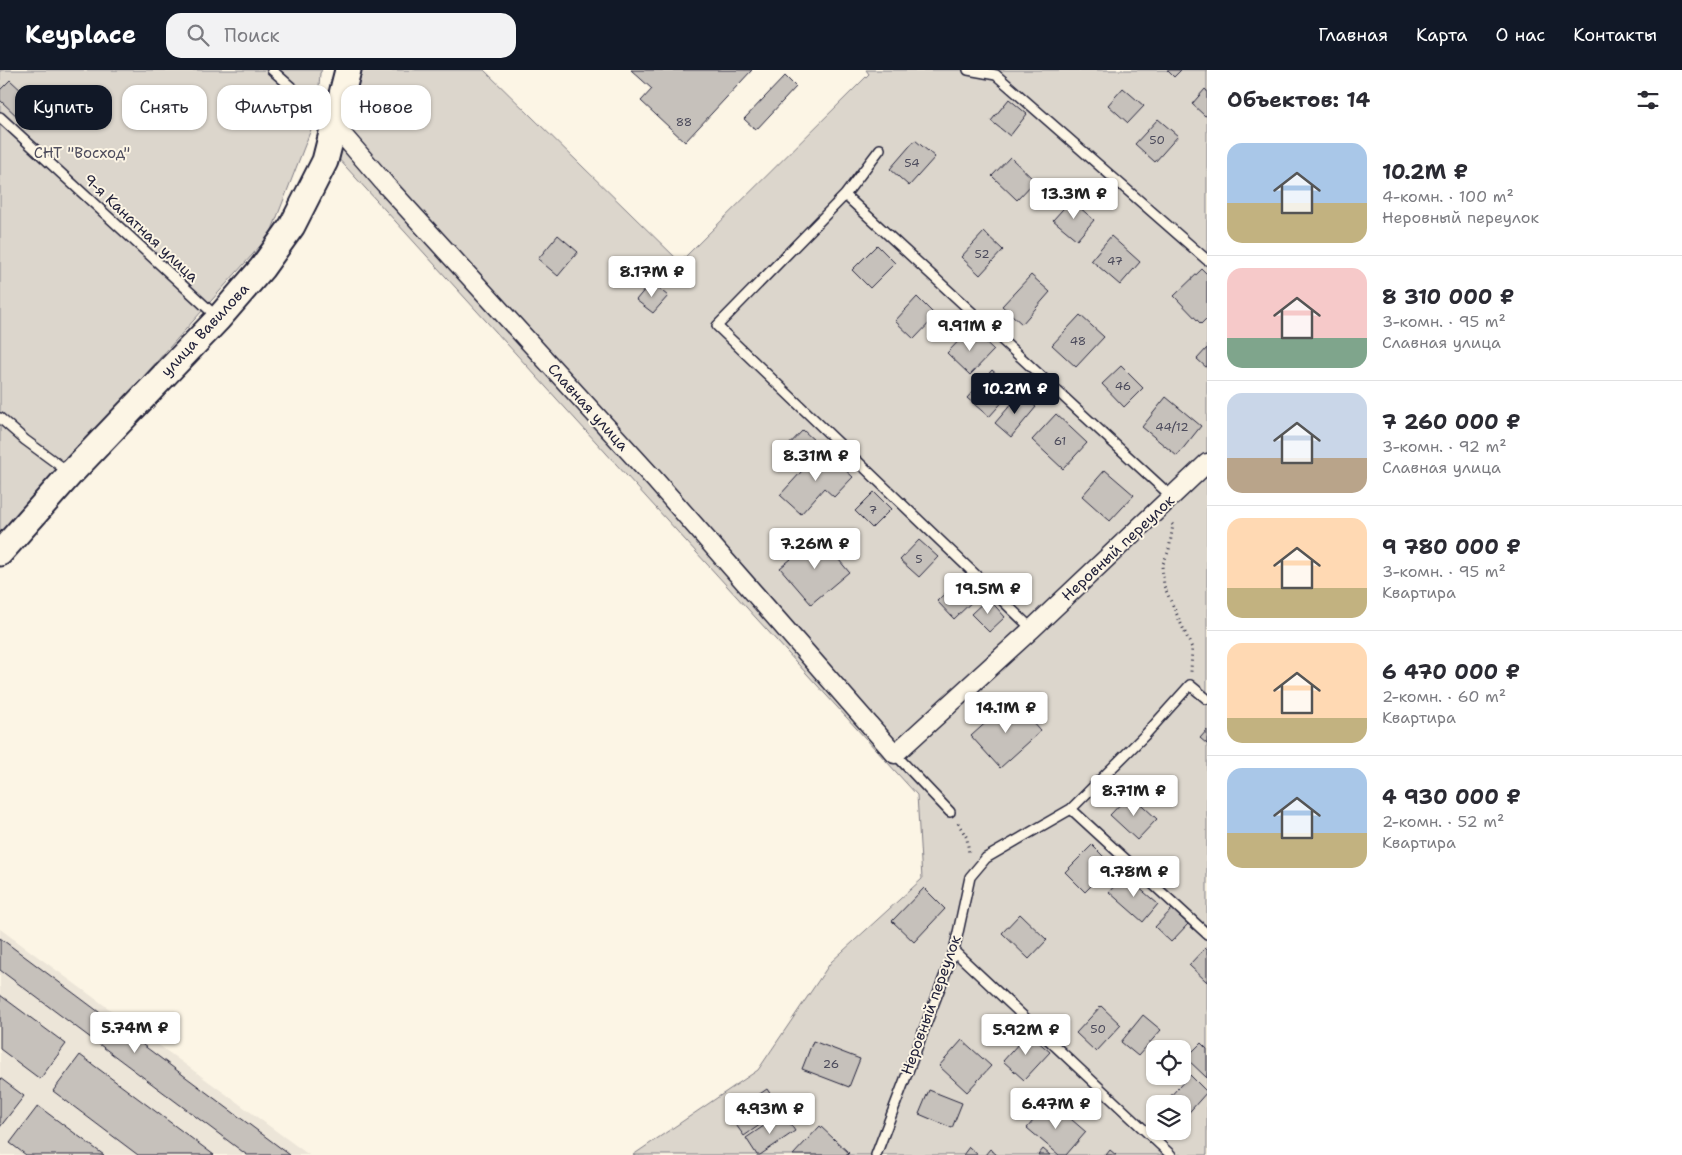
<!DOCTYPE html>
<html lang="ru">
<meta charset="utf-8">
<style>
body{margin:0;font-family:"Shantell Sans",sans-serif;background:#f2f2f3;color:#2b2b33;height:100vh;display:flex;flex-direction:column;font-size:19px;white-space:nowrap}
*{box-sizing:border-box;margin:0}
p{font-size:16px;color:#7c7c81}
.icon{flex:none;width:28px;height:28px;fill:none;stroke:currentColor;stroke-width:2;stroke-linecap:round;stroke-linejoin:round}
.map{position:relative;flex:1;overflow:hidden}
.side{display:flex;flex-direction:column;background:#fff;width:475px}
.side>*{flex:none}
.top-card{position:absolute;left:15px;top:15px;width:475px;height:45px;display:flex;gap:10px}
.tools{position:absolute;left:1146px;top:970px;display:grid;gap:10px}
.tools a{display:grid;place-items:center;width:45px;height:45px;border-radius:10px;background:#fff;box-shadow:0 1px 4px #0004;font-size:25px}
.price{position:absolute;translate:-50% -42px;padding:0 11px;border-radius:5px;background:#fff;color:#222;font-size:16px;line-height:32px;filter:drop-shadow(0 1px 2px #0008)}
.price::after{content:'';position:absolute;left:50%;top:30px;width:15px;height:11px;margin-left:-8px;background:inherit;clip-path:polygon(0 0,100% 0,50% 100%)}
.price.current{background:#111827;color:#fff}
ul{padding:0;list-style:none}
li{display:flex;align-items:center;gap:15px;height:125px;padding:0 20px}
li+li{border-top:1px solid #e1e1e2}
li span{display:grid;place-items:center;flex:none;width:140px;height:100px;border-radius:15px;color:#555}
li>.icon{margin-inline-start:auto}
span .icon{width:60px;height:60px;fill:#fffc;stroke-width:1}
li b{font-size:21px}
h2{display:flex;justify-content:space-between;align-items:center;height:60px;padding:0 20px;font-size:21px}
.chip{padding:0 18px;border-radius:15px;background:#fff;box-shadow:0 1px 4px #0004;font-size:18px;line-height:45px}
.chip.current{background:#111827;color:#fff}
header{display:flex;align-items:center;gap:30px;box-sizing:border-box;height:70px;padding:0 25px;background:#111827;color:#fff}
header strong{font-size:24px}
nav{display:flex;gap:28px;margin-inline-start:auto;font-size:18px}
.search{width:350px;height:45px;background:#f2f2f3;display:flex;align-items:center;gap:12px;box-sizing:border-box;padding:0 18px;border-radius:15px;color:#7c7c81;font-size:19px}
main{display:flex;flex:1;min-height:0}
.map>svg:first-child{display:block}
</style>
<header>
<strong>Keyplace</strong>
<div class="search"><svg class="icon" aria-label="search" viewBox="0 0 24 24"><circle cx="10" cy="10" r="6"/><path d="M15 15l6 6"/></svg>Поиск</div>
<nav><a>Главная</a><a>Карта</a><a>О нас</a><a>Контакты</a></nav>
</header>
<main>
<div class="map">
<svg width="1207" height="1085" viewBox="0 0 1207 1085">
<rect width="100%" height="100%" fill="#fcf5e5"/>
<filter id="ink" filterUnits="userSpaceOnUse"><feTurbulence type="fractalNoise" baseFrequency=".02" numOctaves="2"/><feDisplacementMap in="SourceGraphic" scale="10" xChannelSelector="R" yChannelSelector="G"/><feConvolveMatrix kernelMatrix="1 2 1 2 8 2 1 2 1" color-interpolation-filters="sRGB"/></filter>
<g filter="url(#ink)">
<path fill="#ece5d8" d="M0,859L309,1085H0Z"/>
<path fill="#dcd6cc" stroke="#7f7c84" fill-rule="evenodd" d="M0,0H322L320,3L317,44L270,165L0,467Z
M343,0H484L680,192L869,4L866,0H1207V1085H633L758,1000L831,892L922,809L917,725L326,75ZM1155,979H1182V1006H1155ZM1155,1034H1182V1061H1155Z"/>
<path fill="#c6c1bb" stroke="#22223b" d="M631,0H752L685,72L641,31L652,19Z
M1167,0H1181L1174,7Z
M785,6L796,17L756,60L744,49Z
M10,10L37,35L22,51L0,30V20Z
M1123,18L1144,36L1128,53L1108,35Z
M1205,19L1207,21V45L1205,46L1192,34Z
M1009,29L1027,44L1010,66L991,51Z
M1158,49L1178,66L1155,92L1135,74Z
M915,70L935,87L909,116L890,99Z
M1010,87L1035,111L1017,130L992,106Z
M1071,130L1094,150L1077,170L1053,150Z
M984,162L1003,180L980,205L961,187Z
M558,165L578,182L558,206L538,189Z
M1111,166L1140,192L1120,215L1091,190Z
M877,175L895,193L870,218L852,200Z
M1202,199L1207,204V248L1201,254L1174,226Z
M1031,205L1050,222L1022,254L1002,236Z
M651,212L668,226L653,243L636,230Z
M917,227L936,246L914,269L895,251Z
M1080,245L1104,267L1076,297L1052,275Z
M971,258L994,280L970,305L947,283Z
M1207,278V298L1197,289Z
M1121,296L1143,318L1124,337L1102,314Z
M992,300L1014,319L989,347L967,328Z
M1020,324L1036,337L1011,367L995,353Z
M1166,327L1201,356L1177,386L1142,357Z
M1056,344L1087,373L1063,399L1032,370Z
M803,360L816,372L796,392L784,380Z
M822,379L853,407L834,427L824,418L801,444L780,425Z
M1105,400L1134,425L1110,451L1082,426Z
M874,422L891,439L872,458L855,441Z
M819,466L849,502L811,534L780,498Z
M919,470L938,487L919,507L900,490Z
M961,508L978,526L954,549L937,531Z
M988,528L1005,547L989,562L971,544Z
M1012,629L1041,661L1000,698L971,666Z
M1207,660V674L1200,668Z
M1130,724L1157,749L1137,770L1110,745Z
M1092,775L1112,795L1085,822L1065,802Z
M1124,805L1158,834L1143,852L1109,822Z
M924,818L945,839L914,872L892,851Z
M1172,839L1188,854L1171,872L1155,857Z
M1020,844L1047,870L1029,889L1002,863Z
M0,868L290,1085H247L0,900Z
M1205,878L1207,880V912L1189,895Z
M0,925L66,974L40,1009L0,979Z
M1101,936L1121,955L1096,982L1076,963Z
M1143,945L1161,960L1138,986L1121,972Z
M1028,963L1050,982L1024,1010L1003,991Z
M962,970L991,996L967,1022L939,996Z
M813,971L860,989L849,1017L802,999Z
M1201,973L1207,979V1008L1186,988Z
M80,985L214,1085H138L53,1021Z
M1190,1005L1207,1022L1184,1048L1182,1047V1034H1168L1166,1031Z
M0,1008L24,1026L0,1057Z
M767,1019L781,1040L744,1066L729,1045Z
M929,1020L962,1033L952,1058L919,1044Z
M1050,1031L1086,1062L1066,1085H1059L1027,1058Z
M38,1036L104,1085H26L10,1073Z
M783,1043L795,1061L760,1085H757L746,1068Z
M820,1056L849,1083L847,1085H793Z
M969,1077L978,1085H963Z
M990,1079L997,1085H985Z
M1043,1079L1050,1085H1038Z
M1110,1080L1116,1085H1106Z"/>
<g fill="none" stroke-linecap="round" stroke-linejoin="round">
<defs>
<path id="lane" d="M272,0L332,53
M968,0L996,5L1207,190
M0,47L217,247
M880,79L845,125L717,256L1032,559
M845,125L1172,427
M0,348L25,370L70,403
M895,684L950,742
M1071,739L1207,864
M954,881L1171,1085
M876,1085L954,881L970,807L986,788L1071,739L1145,665L1190,615L1207,629"/>
<path id="street" d="M335,56L385,114L655,410L895,684L1032,559L1207,393"/>
<path id="secondary" d="M0,483L71,403L218,249L262,198L292,156L325,91L348,0"/>
</defs>
<use href="#lane" stroke="#22223b" stroke-width="12"/>
<use href="#street" stroke="#22223b" stroke-width="21"/>
<use href="#secondary" stroke="#22223b" stroke-width="29"/>
<path stroke="#22223b" stroke-width="3" stroke-dasharray="1 4" stroke-linecap="butt" d="M1172,454L1173,455L1169,480L1162,496L1164,516L1192,578L1191,602
M958,753L967,768L969,784"/>
<use href="#lane" stroke="#fcf5e5" stroke-width="9"/>
<use href="#street" stroke="#fcf5e5" stroke-width="18"/>
<use href="#secondary" stroke="#fcf5e5" stroke-width="25"/>
</g>
</g>
<g text-anchor="middle" stroke-width="4" stroke-linejoin="round" paint-order="stroke">
<g font-size="12" fill="#4b4a5b">
<text x="684" y="56">88</text>
<text x="1157" y="74">50</text>
<text x="912" y="97">54</text>
<text x="982" y="188">52</text>
<text x="1115" y="195">47</text>
<text x="1078" y="275">48</text>
<text x="1123" y="320">46</text>
<text x="1172" y="361">44/12</text>
<text x="1060" y="375">61</text>
<text x="873" y="444">7</text>
<text x="919" y="493">5</text>
<text x="1098" y="963">50</text>
<text x="831" y="998">26</text>
</g>
<g font-size="15" fill="#504f5f" stroke="#fcf5e5">
<text x="82" y="88">СНТ "Восход"</text>
</g>
<g font-size="15" fill="#22223b" stroke="#fcf5e5">
<text transform="translate(141 158) rotate(43)" y="5">9-я Канатная улица</text>
<text transform="translate(205 260) rotate(-47)" y="5">улица Вавилова</text>
<text transform="translate(588 337) rotate(48)" y="5">Славная улица</text>
<text transform="translate(1118 478) rotate(-43)" y="5">Неровный переулок</text>
<text transform="translate(931 935) rotate(-70)" y="5">Неровный переулок</text>
</g>
</g>
</svg>
<div class="tools">
<a><svg class="icon" aria-label="locate" viewBox="0 0 24 24"><circle cx="12" cy="12" r="6"/><path d="M12 2v4M12 18v4M2 12h4M18 12h4"/></svg></a>
<a><svg class="icon" aria-label="layers" viewBox="0 0 24 24"><path d="M12 4l9 5-9 5-9-5zM3 14l9 5 9-5"/></svg></a>
</div>
<b class="price" style="left:1074px;top:150px">13.3M ₽</b>
<b class="price" style="left:652px;top:228px">8.17M ₽</b>
<b class="price" style="left:970px;top:282px">9.91M ₽</b>
<b class="price current" style="left:1015px;top:345px">10.2M ₽</b>
<b class="price" style="left:816px;top:412px">8.31M ₽</b>
<b class="price" style="left:815px;top:500px">7.26M ₽</b>
<b class="price" style="left:988px;top:545px">19.5M ₽</b>
<b class="price" style="left:1006px;top:664px">14.1M ₽</b>
<b class="price" style="left:1134px;top:747px">8.71M ₽</b>
<b class="price" style="left:1134px;top:828px">9.78M ₽</b>
<b class="price" style="left:135px;top:984px">5.74M ₽</b>
<b class="price" style="left:1026px;top:986px">5.92M ₽</b>
<b class="price" style="left:1056px;top:1060px">6.47M ₽</b>
<b class="price" style="left:770px;top:1065px">4.93M ₽</b>
<div class="top-card">
<a class="chip current">Купить</a>
<a class="chip">Снять</a>
<a class="chip">Фильтры</a>
<a class="chip">Новое</a>
</div>
</div>
<section class="side">
<h2>Объектов: 14<svg class="icon" aria-label="filters" viewBox="0 0 24 24"><path d="M4 7h16M4 17h16"/><circle cx="9" cy="7" r="2"/><circle cx="15" cy="17" r="2"/></svg></h2>
<ul>
<li><span style="background:linear-gradient(#a9c7e8 60%,#c2b280 0)"><svg class="icon" aria-label="home" viewBox="0 0 24 24"><path d="M3 11l9-7 9 7M6 9v11h12V9"/></svg></span><div><b>10.2M ₽</b><p>4-комн. · 100 m²</p><p>Неровный переулок</p></div></li>
<li><span style="background:linear-gradient(#f6c9c9 70%,#7fa58c 0)"><svg class="icon" aria-label="home" viewBox="0 0 24 24"><path d="M3 11l9-7 9 7M6 9v11h12V9"/></svg></span><div><b>8 310 000 ₽</b><p>3-комн. · 95 m²</p><p>Славная улица</p></div></li>
<li><span style="background:linear-gradient(#c9d6e8 65%,#b9a48a 0)"><svg class="icon" aria-label="home" viewBox="0 0 24 24"><path d="M3 11l9-7 9 7M6 9v11h12V9"/></svg></span><div><b>7 260 000 ₽</b><p>3-комн. · 92 m²</p><p>Славная улица</p></div></li>
<li><span style="background:linear-gradient(#ffd9b3 70%,#c2b280 0)"><svg class="icon" aria-label="home" viewBox="0 0 24 24"><path d="M3 11l9-7 9 7M6 9v11h12V9"/></svg></span><div><b>9 780 000 ₽</b><p>3-комн. · 95 m²</p><p>Квартира</p></div></li>
<li><span style="background:linear-gradient(#ffd9b3 75%,#c2b280 0)"><svg class="icon" aria-label="home" viewBox="0 0 24 24"><path d="M3 11l9-7 9 7M6 9v11h12V9"/></svg></span><div><b>6 470 000 ₽</b><p>2-комн. · 60 m²</p><p>Квартира</p></div></li>
<li><span style="background:linear-gradient(#a9c7e8 65%,#c2b280 0)"><svg class="icon" aria-label="home" viewBox="0 0 24 24"><path d="M3 11l9-7 9 7M6 9v11h12V9"/></svg></span><div><b>4 930 000 ₽</b><p>2-комн. · 52 m²</p><p>Квартира</p></div></li>
</ul>
</section>
</main>
